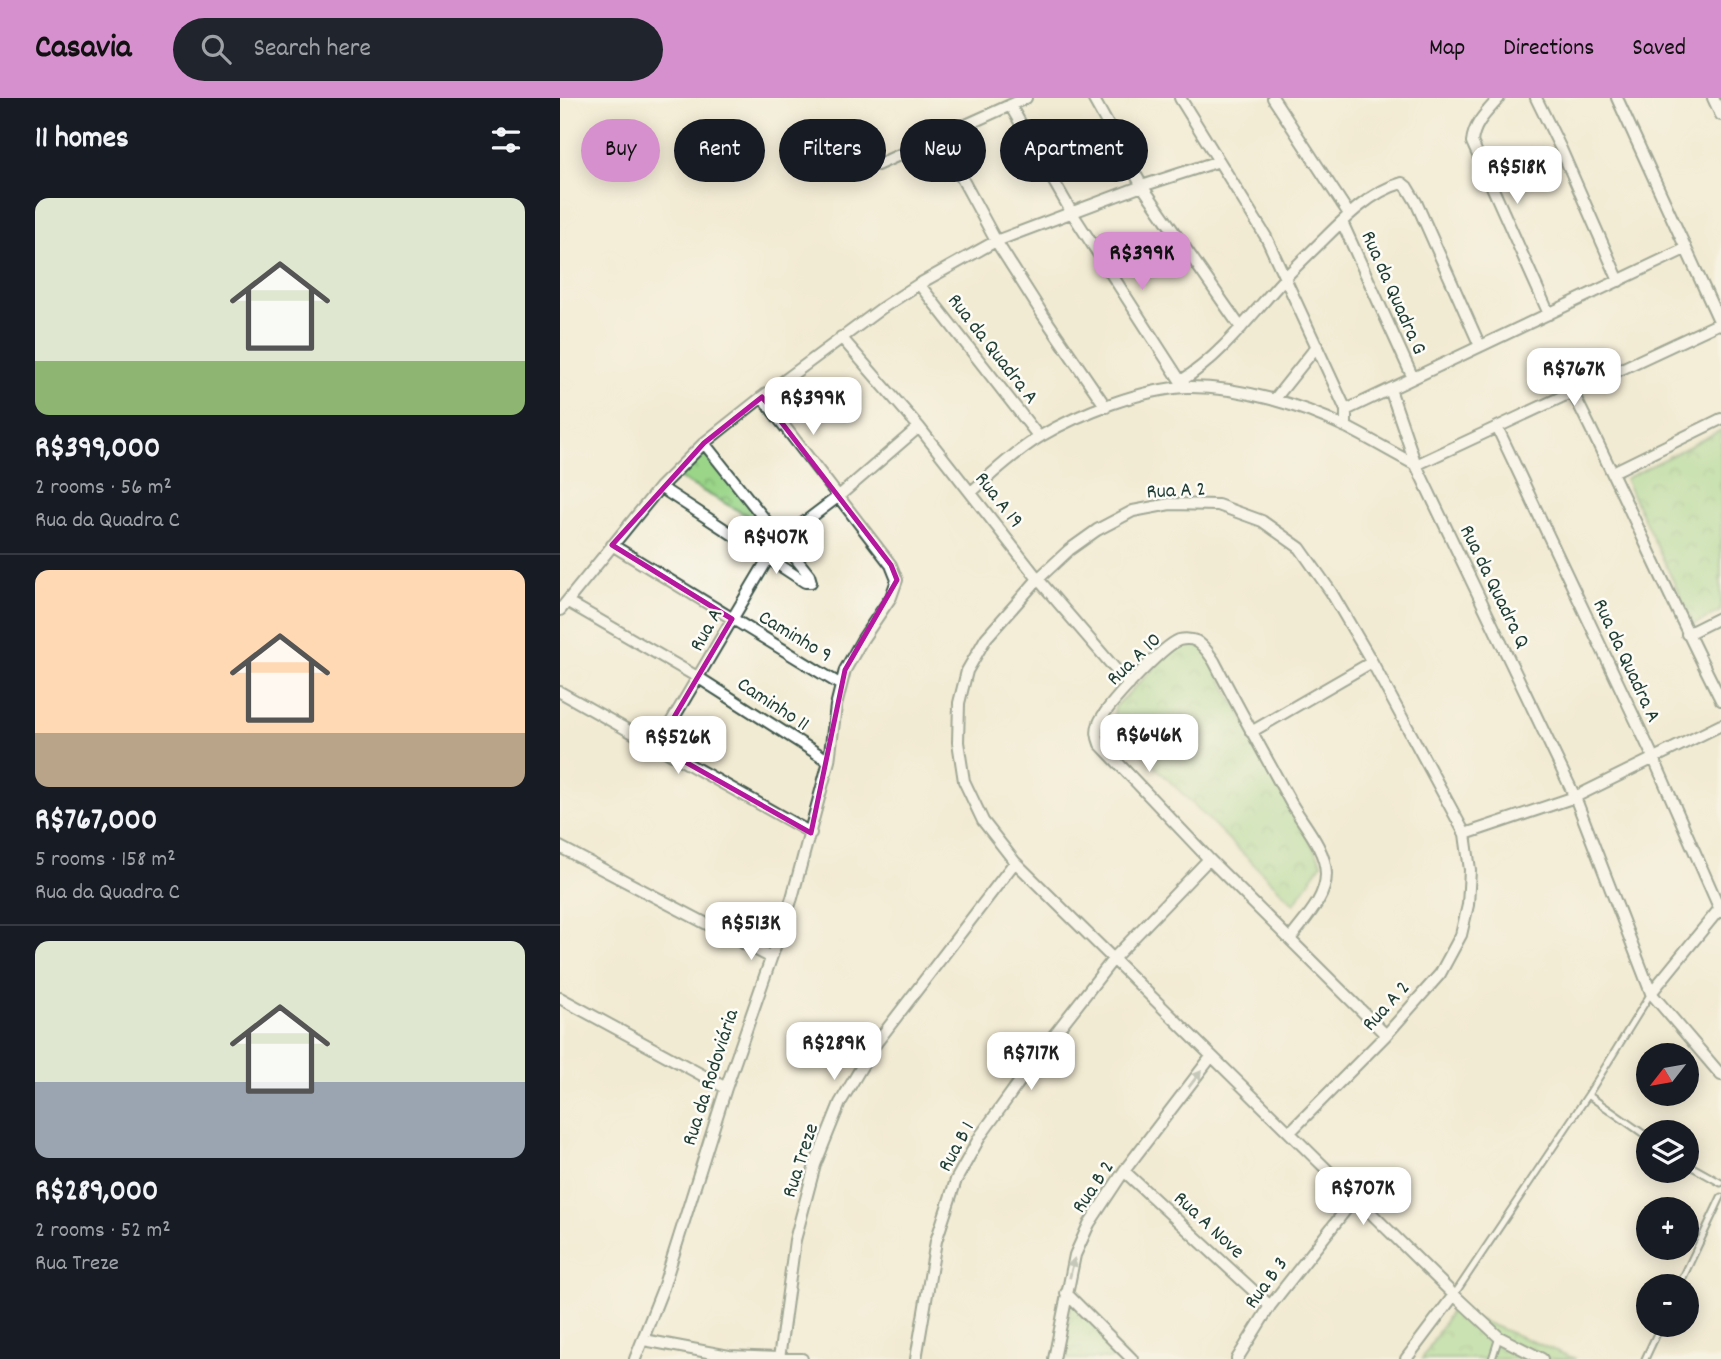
<!DOCTYPE html>
<meta charset="utf-8">
<style>
body{margin:0;font-family:Dekko,sans-serif;background:#20242c;color:#f1f3f6;height:100vh;display:flex;flex-direction:column;font-size:26px;white-space:nowrap}
*{box-sizing:border-box;margin:0}
p{font-size:23px;color:#9ea1a6}
.icon{flex:none;width:38px;height:38px;fill:none;stroke:currentColor;stroke-width:2;stroke-linecap:round;stroke-linejoin:round}
.map{position:relative;flex:1;overflow:hidden}
.side{display:flex;flex-direction:column;background:#171b24;width:560px}
.side>*{flex:none}
.top-card{position:absolute;left:21px;top:21px;width:665px;height:63px;display:flex;gap:14px}
.needle{width:46px;rotate:239deg}
.controls{position:absolute;left:1076px;top:945px;display:grid;gap:14px}
.controls a{display:grid;place-items:center;width:63px;height:63px;border-radius:50%;background:#171b24;box-shadow:0 4px 18px #0003;font-size:35px}
.price{position:absolute;translate:-50% -60px;padding:0 16px;border-radius:14px;background:#fff;color:#222;font-size:23px;line-height:46px;filter:drop-shadow(0 2px 4px #0008)}
.price::after{content:'';position:absolute;left:50%;top:42px;width:21px;height:16px;margin-left:-10px;background:inherit;clip-path:polygon(0 0,100% 0,50% 100%)}
.price.selected{background:#d690ce;color:#111}
ul{padding:0;list-style:none}
li{display:grid;align-content:center;gap:14px;height:371px;padding:0 35px}
li+li{border-top:2px solid #363941}
li span{display:grid;place-items:center;height:217px;border-radius:14px;color:#555}
li>.icon{margin-inline-start:auto}
span .icon{width:126px;height:126px;fill:#fffc;stroke-width:1}
li b{font-size:30px}
h2{display:flex;justify-content:space-between;align-items:center;height:84px;padding:0 35px;font-size:30px}
.tag{padding:0 24px;border-radius:32px;background:#171b24;box-shadow:0 4px 18px #0003;font-size:24px;line-height:63px}
.tag.selected{background:#d690ce;color:#111}
header{display:flex;align-items:center;gap:42px;box-sizing:border-box;height:98px;padding:0 35px;background:#d690ce;color:#111}
header strong{font-size:33px}
nav{display:flex;gap:38px;margin-inline-start:auto;font-size:24px}
.search{width:490px;height:63px;background:#20242c;display:flex;align-items:center;gap:18px;box-sizing:border-box;padding:0 24px;border-radius:38px;color:#9ea1a6;font-size:26px}
main{display:flex;flex:1;min-height:0}
.map>svg:first-child{display:block}
</style>
<header>
<strong>Casavia</strong>
<div class="search"><svg class="icon" aria-label="search" viewBox="0 0 24 24"><circle cx="10" cy="10" r="6"/><path d="M15 15l6 6"/></svg>Search here</div>
<nav><a>Map</a><a>Directions</a><a>Saved</a></nav>
</header>
<main>
<section class="side">
<h2>11 homes<svg class="icon" aria-label="filters" viewBox="0 0 24 24"><path d="M4 7h16M4 17h16"/><circle cx="9" cy="7" r="2"/><circle cx="15" cy="17" r="2"/></svg></h2>
<ul>
<li><span style="background:linear-gradient(#dfe7d0 75%,#8fb573 0)"><svg class="icon" aria-label="home" viewBox="0 0 24 24"><path d="M3 11l9-7 9 7M6 9v11h12V9"/></svg></span><div><b>R$399,000</b><p>2 rooms · 56 m²</p><p>Rua da Quadra C</p></div></li>
<li><span style="background:linear-gradient(#ffd9b3 75%,#b9a48a 0)"><svg class="icon" aria-label="home" viewBox="0 0 24 24"><path d="M3 11l9-7 9 7M6 9v11h12V9"/></svg></span><div><b>R$767,000</b><p>5 rooms · 158 m²</p><p>Rua da Quadra C</p></div></li>
<li><span style="background:linear-gradient(#dfe7d0 65%,#9aa5b1 0)"><svg class="icon" aria-label="home" viewBox="0 0 24 24"><path d="M3 11l9-7 9 7M6 9v11h12V9"/></svg></span><div><b>R$289,000</b><p>2 rooms · 52 m²</p><p>Rua Treze</p></div></li>
</ul>
</section>
<div class="map">
<svg width="1161" height="1261" viewBox="0 0 1161 1261">
<defs>
<pattern id="park-crowns" width="20" height="18" patternUnits="userSpaceOnUse" patternTransform="scale(1.75)"><rect width="20" height="18" fill="#9ad588"/><path d="M2 6a3 3 0 1 1 6 0M12 15a3 3 0 1 1 6 0" fill="none" stroke="#7dae70"/></pattern>
</defs>
<rect width="100%" height="100%" fill="#fdfcf7"/>
<filter id="ink" filterUnits="userSpaceOnUse"><feTurbulence type="fractalNoise" baseFrequency=".0143" numOctaves="2"/><feDisplacementMap in="SourceGraphic" scale="14" xChannelSelector="R" yChannelSelector="G"/><feConvolveMatrix kernelMatrix="1 2 1 2 8 2 1 2 1" color-interpolation-filters="sRGB"/></filter>
<filter id="wash" filterUnits="userSpaceOnUse"><feTurbulence type="fractalNoise" baseFrequency=".00686" numOctaves="4" result="noise"/><feDisplacementMap in="SourceGraphic" scale="28" xChannelSelector="R" yChannelSelector="G"/><feGaussianBlur stdDeviation="1.57" result="paint"/><feColorMatrix in="noise" values="0 0 0 0 0 0 0 0 0 0 0 0 0 0 0 0 0 1.4 0 .05"/><feComposite in="paint" operator="in"/></filter>
<g filter="url(#wash)">
<rect width="100%" height="100%" fill="#f2ebd3"/>
<path fill="url(#park-crowns)" stroke="#5c895e" stroke-width="2" d="M1161,332V513L1134,527L1065,381Z
M144,353L208,429L119,380Z
M619,545L643,548L762,765L734,806L559,633L554,618L555,609Z
M511,1203L569,1261H503Z
M892,1211L1016,1261H862Z"/>
</g>
<g filter="url(#ink)">
<g fill="none" stroke-linecap="round" stroke-linejoin="round">
<defs>
<path id="service" d="M1028,997L1088,1039
M1127,1066L1161,1085
M1119,1188L1161,1099
M894,1197L1028,997L1091,895
M932,1261L939,1239
M1085,1261L1101,1227"/>
<path id="minor" d="M533,0L582,88L681,230
M620,0L706,139L786,312
M713,0L789,116
M939,0C927,14 914,25 912,44L989,216
M976,0L1001,51L1059,183
M1057,0L1161,227
M1153,0L1161,17
M450,7L512,115L623,287
M380,40L436,143L483,217L546,309
M317,67L466,0
M782,124L853,280
M359,186L479,339
M281,239L359,329L478,481L569,587
M621,283C662,257 691,217 723,182C736,168 751,154 765,140C786,119 812,93 842,85L847,89L856,104L920,248
M830,291L856,367L1015,699L1091,895
M1012,293C1064,395 1109,500 1161,602
M714,302L757,248
M786,329V312L1125,151
M938,331L1094,661L1161,814
M144,345L249,477L251,484
M1053,374L1161,321
M100,389L245,484H251
M411,394C433,375 456,353 481,338C520,315 582,291 627,289C678,288 741,307 786,329C810,341 833,355 856,367L1160,225
M52,447L281,587
M8,504L139,580L269,663
M0,512L100,389L144,345L202,299L322,210L359,186L436,143L582,88L659,63
M1127,536L1161,519
M0,594L251,735
M691,634L812,564
M97,648L209,459L221,442L279,398L359,329
M905,736L1015,699L1161,627
M0,749L210,859
M1161,809L1091,895L1161,977
M731,840C744,822 766,801 766,776C766,751 743,726 731,705C705,658 679,611 654,563C649,556 644,547 636,543C632,541 624,541 619,542C603,548 545,609 539,625C536,633 537,638 540,646L649,761L826,937
M0,900L166,990
M730,1034L826,937L880,876L901,837L908,807L910,772L905,736L812,564L771,494L740,450L702,423L658,407L610,406L573,413L537,432L509,452L478,481L426,540L407,573L399,605L398,644L404,683L423,723L455,764L894,1197L939,1239L982,1261
M564,1073L710,1208
M506,1195L572,1261
M84,1242L169,1258L242,1261
M75,1261L103,1190L166,990L232,800L269,663L276,608L285,572L302,542L331,499L337,482L331,467L202,299
M219,1261L235,1142L255,1067L280,1005L314,948L455,764
M356,1261L376,1143L396,1082L421,1037L483,951L554,860L649,761
M494,1261L515,1157L529,1126L564,1073L651,959
M677,1261L710,1208L795,1100
M846,1261L894,1197"/>
</defs>
<use href="#service" stroke="#3f574c" stroke-width="9"/>
<use href="#minor" stroke="#3f574c" stroke-width="14"/>
<use href="#service" stroke="#fff" stroke-width="5"/>
<use href="#minor" stroke="#fff" stroke-width="10"/>
</g>
<defs><path id="oneway-solid" d="M-6-.8H1V-3.2L6.5 0L1 3.2V.8H-6Z" transform="scale(1.75)"/></defs>
<g fill="#8f9e9a">
<use href="#oneway-solid" transform="translate(635 981) rotate(-53)"/>
<use href="#oneway-solid" transform="translate(512 1170) rotate(-77)"/>
</g>
</g>
<path d="M0 0H1161V1261H0ZM202,299L331,467L337,482L285,572L251,735L97,648L172,521L52,447L144,345Z" fill="#f2ebd3" fill-opacity=".55" fill-rule="evenodd"/>
<path fill="none" stroke="#b5179e" stroke-width="5" stroke-linejoin="round" d="M202,299L331,467L337,482L285,572L251,735L97,648L172,521L52,447L144,345Z"/>
<g text-anchor="middle" stroke-width="5" stroke-linejoin="round" paint-order="stroke">
<g font-size="21" fill="#1f3d34" stroke="#fdfcf7">
<text transform="translate(835 194) rotate(66)" y="7">Rua da Quadra G</text>
<text transform="translate(434 250) rotate(52)" y="7">Rua da Quadra A</text>
<text transform="translate(616 391) rotate(-3)" y="7">Rua A 2</text>
<text transform="translate(440 401) rotate(52)" y="7">Rua A 19</text>
<text transform="translate(936 488) rotate(64)" y="7">Rua da Quadra Q</text>
<text transform="translate(145 531) rotate(-61)" y="7">Rua A</text>
<text transform="translate(236 537) rotate(31)" y="7">Caminho 9</text>
<text transform="translate(573 560) rotate(-44)" y="7">Rua A 10</text>
<text transform="translate(1068 562) rotate(65)" y="7">Rua da Quadra A</text>
<text transform="translate(214 605) rotate(33)" y="7">Caminho 11</text>
<text transform="translate(825 907) rotate(-48)" y="7">Rua A 2</text>
<text transform="translate(149 979) rotate(-72)" y="7">Rua da Rodoviária</text>
<text transform="translate(395 1048) rotate(-61)" y="7">Rua B 1</text>
<text transform="translate(239 1062) rotate(-72)" y="7">Rua Treze</text>
<text transform="translate(532 1088) rotate(-56)" y="7">Rua B 2</text>
<text transform="translate(650 1126) rotate(43)" y="7">Rua A Nove</text>
<text transform="translate(705 1184) rotate(-54)" y="7">Rua B 3</text>
</g>
</g>
</svg>
<div class="controls">
<a><svg class="needle" viewBox="-14 -14 28 28"><path d="M0-13l5 13h-10z" fill="#e53935"/><path d="M0 13l5-13h-10z" fill="#9ea1a6"/></svg></a>
<a><svg class="icon" aria-label="layers" viewBox="0 0 24 24"><path d="M12 4l9 5-9 5-9-5zM3 14l9 5 9-5"/></svg></a>
<a>+</a>
<a>−</a>
</div>
<b class="price" style="left:957px;top:108px">R$518K</b>
<b class="price selected" style="left:582px;top:194px">R$399K</b>
<b class="price" style="left:1014px;top:310px">R$767K</b>
<b class="price" style="left:253px;top:339px">R$399K</b>
<b class="price" style="left:216px;top:478px">R$407K</b>
<b class="price" style="left:589px;top:676px">R$646K</b>
<b class="price" style="left:118px;top:678px">R$526K</b>
<b class="price" style="left:191px;top:864px">R$513K</b>
<b class="price" style="left:274px;top:984px">R$289K</b>
<b class="price" style="left:471px;top:994px">R$717K</b>
<b class="price" style="left:803px;top:1129px">R$707K</b>
<div class="top-card">
<a class="tag selected">Buy</a>
<a class="tag">Rent</a>
<a class="tag">Filters</a>
<a class="tag">New</a>
<a class="tag">Apartment</a>
</div>
</div>
</main>
